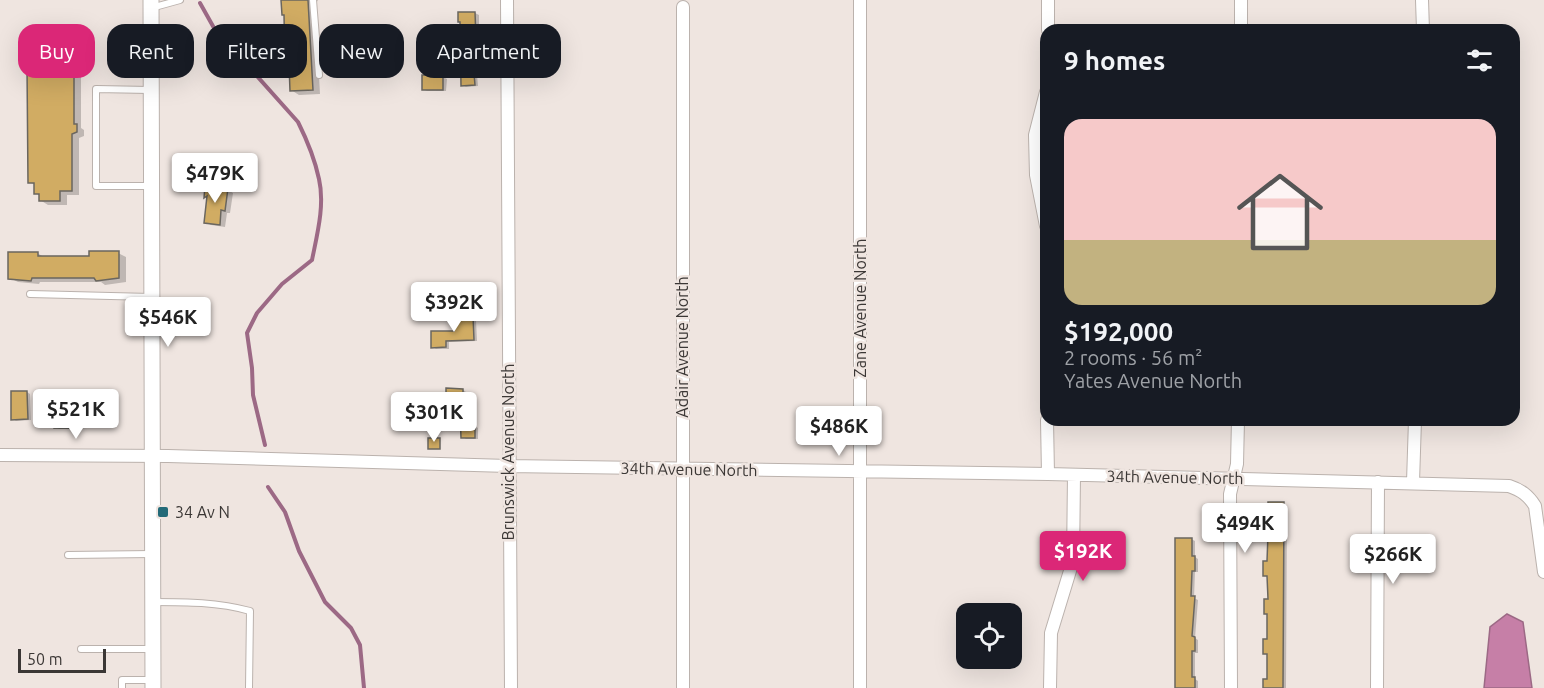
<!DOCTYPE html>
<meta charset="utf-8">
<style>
body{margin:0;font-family:Ubuntu,sans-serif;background:#242831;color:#f1f3f6;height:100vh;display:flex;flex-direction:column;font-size:22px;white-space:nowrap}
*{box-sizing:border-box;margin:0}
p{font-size:20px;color:#9ea1a6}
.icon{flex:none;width:33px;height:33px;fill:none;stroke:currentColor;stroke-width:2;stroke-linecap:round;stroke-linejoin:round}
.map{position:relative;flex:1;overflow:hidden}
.details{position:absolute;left:1040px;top:24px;width:480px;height:402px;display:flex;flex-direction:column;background:#171b24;border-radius:18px;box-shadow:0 6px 24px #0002}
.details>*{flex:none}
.top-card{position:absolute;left:18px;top:24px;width:570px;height:54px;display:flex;gap:12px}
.tools{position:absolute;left:956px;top:603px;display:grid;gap:12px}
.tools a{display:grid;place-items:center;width:66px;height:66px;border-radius:12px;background:#171b24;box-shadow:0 6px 24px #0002;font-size:30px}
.scale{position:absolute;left:18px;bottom:15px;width:88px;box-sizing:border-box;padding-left:6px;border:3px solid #3b3735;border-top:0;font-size:16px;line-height:21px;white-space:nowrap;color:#3b3735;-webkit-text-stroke:4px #efe5e0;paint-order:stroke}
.price{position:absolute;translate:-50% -51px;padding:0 14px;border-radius:6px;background:#fff;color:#222;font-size:20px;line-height:39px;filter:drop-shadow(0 2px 3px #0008)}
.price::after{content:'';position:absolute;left:50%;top:36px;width:18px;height:14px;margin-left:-9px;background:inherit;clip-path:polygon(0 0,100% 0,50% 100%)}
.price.selected{background:#db2777;color:#fff}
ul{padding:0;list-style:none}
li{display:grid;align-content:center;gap:12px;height:318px;padding:0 24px}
li span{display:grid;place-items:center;height:186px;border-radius:18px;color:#555}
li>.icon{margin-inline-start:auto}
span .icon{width:108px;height:108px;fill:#fffc;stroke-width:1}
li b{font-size:26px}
h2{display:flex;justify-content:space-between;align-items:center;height:72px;padding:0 24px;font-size:26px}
.pill{padding:0 21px;border-radius:18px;background:#171b24;box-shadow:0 6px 24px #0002;font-size:21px;line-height:54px}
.pill.selected{background:#db2777;color:#fff}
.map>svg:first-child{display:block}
</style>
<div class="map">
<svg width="1544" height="688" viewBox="0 0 1544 688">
<rect width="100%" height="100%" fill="#efe5e0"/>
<path fill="#c67fa7" stroke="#9c6985" stroke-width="1.5" d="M1507,614L1523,622L1532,688H1484L1490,627Z"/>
<path fill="#0003" d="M283,0H318L315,5L320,94L299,95L291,90V66L287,64Z
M475,13L479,15V40H474L478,86L466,87L462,85V22Z
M68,45L76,50V68L81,71V128L84,130V136L79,138V195H67V205H48L40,200V196L36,193V185L29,182L33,68Z
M423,76L443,77L447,79L446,91H427L423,89Z
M207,187L228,190L233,193L230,213H227L225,227L211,225L206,222L208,198L206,197Z
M37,253L44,257H91L118,253L126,257V282L105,285L101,282H40L39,284L18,282L10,278Z
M473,318L476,320L477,341L449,342V349H436L433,347L456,333Z
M463,390L466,392V404L476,407L475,426L478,428V439H466L463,437L461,411L447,409Z
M27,392L30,394L31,420L16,421L13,419Z
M73,406L76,408V429H59L56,427Z
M1284,504L1287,506L1286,688H1264L1268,680V655L1265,653L1269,641L1268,615L1265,613L1269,601V578L1265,575L1268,563L1269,536L1266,533L1269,521Z
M1191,539L1195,541V557L1198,559V572H1195L1194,598L1198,600L1195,638L1198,640V653H1195V679L1198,681V688H1176Z"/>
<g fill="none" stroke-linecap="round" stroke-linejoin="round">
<path stroke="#9c6985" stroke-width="4" d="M200,3L214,28L298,122C307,140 315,160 319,179C325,205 317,235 312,260L282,284L257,313L247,333L252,368L253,395L265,445
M268,487L285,512L299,551L325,602L351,628L360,645L364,688"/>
</g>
<path fill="#d1ac63" stroke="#6a665f" stroke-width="1.5" d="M281,0H308L313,90L290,91L289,64L285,65L284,15H282Z
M458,12H475L476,39H471L475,85L461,86L460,22H458Z
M31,44H69V65H74V124H77V132L72,134V191H60V201H39V194H34V183H28L27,67H31Z
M422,75H443V90H422Z
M205,186L228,188L225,211L221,210L220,225L204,223L207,196L204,198Z
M89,251H119V278L96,281L94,278H32L31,281L8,279V252H38V256H89Z
M473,316L474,340L446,341V347L431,348V331H454V317Z
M446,388L463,389V403H472V424H475V438H461L460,410H446Z
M11,391H27L28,419L11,420Z
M54,404H73V428H54Z
M428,438H440V449H428Z
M1268,502H1284L1283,688H1263V679H1267V654H1263V639H1267V614H1264V599H1268L1267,576H1263V561H1267L1268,534H1264V519H1268Z
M1175,538H1192V556H1195V571H1192L1191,596H1195L1192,636L1195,637V651H1192V677H1195V688H1175Z"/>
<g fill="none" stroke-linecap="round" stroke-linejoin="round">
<defs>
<path id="service" d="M313,0L319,75
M151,8L180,0
M150,90L96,89V186H151
M30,294L151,297
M68,555L152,554
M153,602C186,602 218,602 250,611L249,688
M81,649H152
M122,688V680H153"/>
<path id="minor" d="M507,0L511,688
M860,0V688
M1422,0L1423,30
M683,7V688
M1048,30V0
M1241,30V0
M1046,92L1035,135L1036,175L1046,226
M1047,420L1048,474
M0,455L168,456L508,466L1048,474L1509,486C1521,490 1528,495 1535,506L1544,572
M1413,482L1415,420
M1050,688L1051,633L1073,561L1074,475
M1231,688L1230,494L1237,464L1238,420
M1377,688L1378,482"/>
<path id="tertiary" d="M151,0L153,688"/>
</defs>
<use href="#service" stroke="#bbb2ad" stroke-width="8"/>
<use href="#minor" stroke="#bbb2ad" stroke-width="14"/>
<use href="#tertiary" stroke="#bbb2ad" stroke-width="17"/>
<use href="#service" stroke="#fff" stroke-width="6"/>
<use href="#minor" stroke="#fff" stroke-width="12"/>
<use href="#tertiary" stroke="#fff" stroke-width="15"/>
</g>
<rect fill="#236a78" stroke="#efe5e0" stroke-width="2" x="157" y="506" width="12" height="12" rx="3"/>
<g text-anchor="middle" stroke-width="5" stroke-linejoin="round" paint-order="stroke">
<g font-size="16" fill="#3b3735" stroke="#efe5e0">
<text transform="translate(860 308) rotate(-90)" y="6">Zane Avenue North</text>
<text transform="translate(682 347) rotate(-90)" y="6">Adair Avenue North</text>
<text transform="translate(508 452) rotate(-90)" y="6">Brunswick Avenue North</text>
<text transform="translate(689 469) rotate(1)" y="6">34th Avenue North</text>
<text transform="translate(1175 477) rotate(1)" y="6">34th Avenue North</text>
</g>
<g font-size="16" fill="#3b3735" stroke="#efe5e0" text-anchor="start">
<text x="175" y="518">34 Av N</text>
</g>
</g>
</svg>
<div class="tools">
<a><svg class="icon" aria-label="locate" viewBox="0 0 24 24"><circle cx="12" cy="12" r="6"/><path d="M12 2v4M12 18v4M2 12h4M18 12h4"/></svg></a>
</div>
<div class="scale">50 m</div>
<b class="price" style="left:215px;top:204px">$479K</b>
<b class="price" style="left:454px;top:333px">$392K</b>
<b class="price" style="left:168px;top:348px">$546K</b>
<b class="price" style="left:76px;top:440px">$521K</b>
<b class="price" style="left:434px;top:443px">$301K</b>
<b class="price" style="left:839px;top:457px">$486K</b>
<b class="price" style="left:1245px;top:554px">$494K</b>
<b class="price selected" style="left:1083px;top:582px">$192K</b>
<b class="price" style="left:1393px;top:585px">$266K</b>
<div class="top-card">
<a class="pill selected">Buy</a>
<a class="pill">Rent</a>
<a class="pill">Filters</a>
<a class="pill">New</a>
<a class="pill">Apartment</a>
</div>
<section class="details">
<h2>9 homes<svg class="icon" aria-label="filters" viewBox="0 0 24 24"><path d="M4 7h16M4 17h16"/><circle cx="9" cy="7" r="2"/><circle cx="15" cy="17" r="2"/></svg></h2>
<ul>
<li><span style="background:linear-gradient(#f6c9c9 65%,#c2b280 0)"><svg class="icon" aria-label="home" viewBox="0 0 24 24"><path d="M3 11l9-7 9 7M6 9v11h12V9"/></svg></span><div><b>$192,000</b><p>2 rooms · 56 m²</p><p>Yates Avenue North</p></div></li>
</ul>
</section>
</div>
